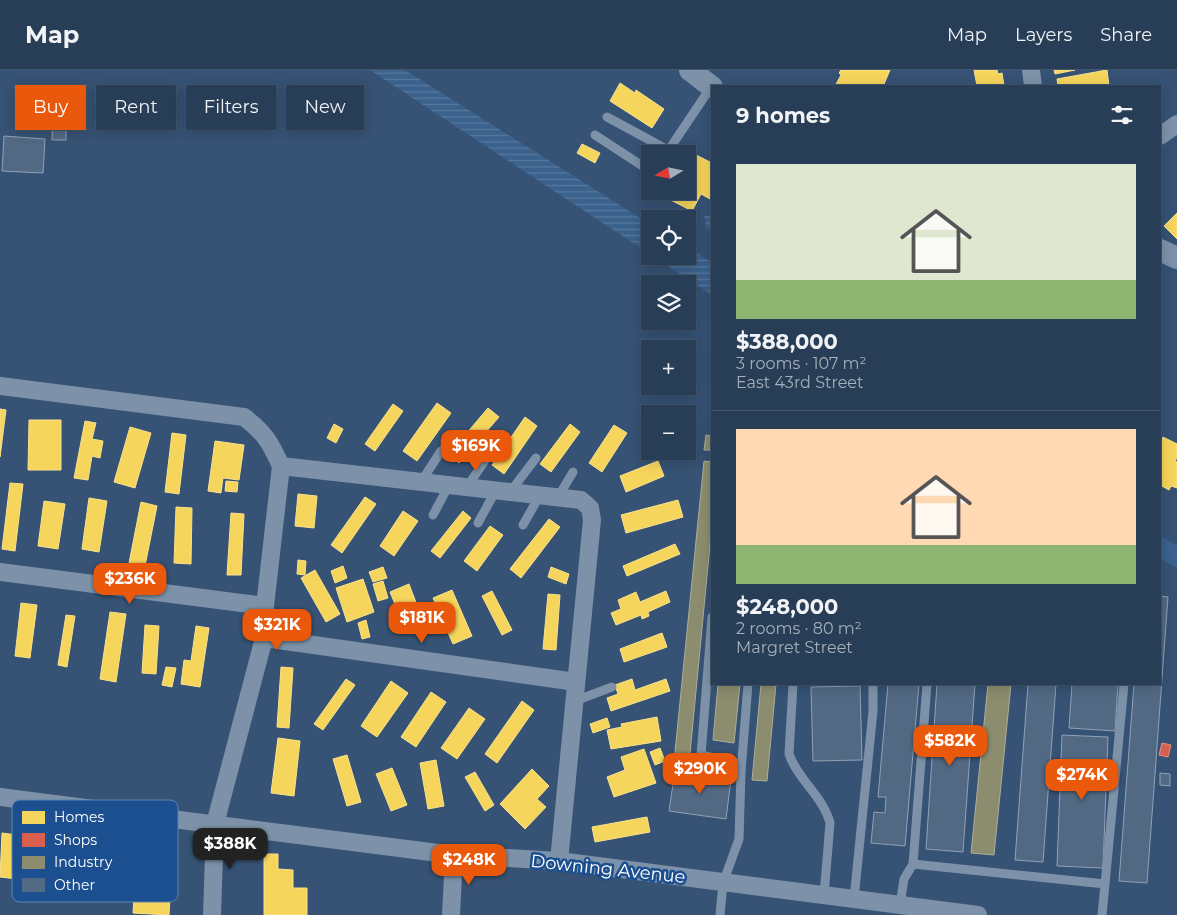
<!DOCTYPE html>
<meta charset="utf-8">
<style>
body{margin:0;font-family:Montserrat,sans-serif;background:#30455d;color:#f1f3f6;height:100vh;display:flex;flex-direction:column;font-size:19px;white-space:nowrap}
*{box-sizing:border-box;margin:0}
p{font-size:16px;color:#a5aeba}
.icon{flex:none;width:28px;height:28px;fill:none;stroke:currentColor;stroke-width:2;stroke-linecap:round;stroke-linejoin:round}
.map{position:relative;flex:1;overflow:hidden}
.details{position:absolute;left:711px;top:15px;width:450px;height:600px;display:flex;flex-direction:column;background:#283e57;border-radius:0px;box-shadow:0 2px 12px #0003,0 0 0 1px #44576d}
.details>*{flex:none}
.banner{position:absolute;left:15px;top:15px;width:475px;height:45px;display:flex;gap:10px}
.needle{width:32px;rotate:260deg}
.fabs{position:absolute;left:641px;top:75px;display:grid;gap:10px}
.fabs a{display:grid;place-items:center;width:55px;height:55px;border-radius:0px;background:#283e57;box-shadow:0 2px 12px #0003,0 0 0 1px #44576d;font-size:25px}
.price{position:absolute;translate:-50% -42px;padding:0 11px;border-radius:10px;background:#ea580c;color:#fff;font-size:16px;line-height:32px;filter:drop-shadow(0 1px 2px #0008)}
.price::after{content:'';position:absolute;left:50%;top:30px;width:15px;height:11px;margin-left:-8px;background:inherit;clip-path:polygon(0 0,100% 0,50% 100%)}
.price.on{background:#222;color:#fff}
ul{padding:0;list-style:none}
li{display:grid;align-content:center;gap:10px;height:265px;padding:0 25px}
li+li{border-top:1px solid #44576d}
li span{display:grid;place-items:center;height:155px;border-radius:0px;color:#555}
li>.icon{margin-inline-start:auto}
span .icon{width:90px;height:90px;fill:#fffc;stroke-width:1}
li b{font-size:21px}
h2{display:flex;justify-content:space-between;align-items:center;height:60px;padding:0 25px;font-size:21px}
.chip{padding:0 18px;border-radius:0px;background:#283e57;box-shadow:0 2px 12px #0003,0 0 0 1px #44576d;font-size:18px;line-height:45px}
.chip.on{background:#ea580c;color:#fff}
header{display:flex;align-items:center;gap:30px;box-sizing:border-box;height:70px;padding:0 25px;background:#283e57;border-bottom:1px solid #44576d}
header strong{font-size:24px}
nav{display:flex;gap:28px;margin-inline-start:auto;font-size:18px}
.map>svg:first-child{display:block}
</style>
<header>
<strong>Map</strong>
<nav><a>Map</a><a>Layers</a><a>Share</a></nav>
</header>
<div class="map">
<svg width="1177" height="845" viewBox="0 0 1177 845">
<defs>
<pattern id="water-rules" width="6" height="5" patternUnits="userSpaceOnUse" patternTransform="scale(1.25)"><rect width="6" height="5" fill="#3b618d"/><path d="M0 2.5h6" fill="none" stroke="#58799e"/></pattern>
</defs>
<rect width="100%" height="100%" fill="#365274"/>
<path fill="url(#water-rules)" d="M370,0H405L650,154V184Z
M712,142V160L705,157L706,151L704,146H710Z
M688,177L712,193V225L653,186H688Z"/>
<path fill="#f6d55c" stroke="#f9e28d" d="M841,0H890L884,14L889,16H835L841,5L839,3Z
M974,0H997L998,4L1002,3L1004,16H977Z
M1054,0H1075L1055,4Z
M1107,0L1109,16H1058L1057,9Z
M620,13L635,23L636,20L664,39L652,58L610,31Z
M582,74L600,83L595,93L577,83Z
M684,79L712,93V130L701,124L692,141L661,125L663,121H688V84H682Z
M1177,143V169L1164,156Z
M437,333L451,343L417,391L403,381Z
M393,334L403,341L375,381L365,374Z
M488,338L499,347L459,393L449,384Z
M0,339L6,340L0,387Z
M525,347L537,356L504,404L492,395Z
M29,350H61V400H28Z
M85,351L96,353L92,369L103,371L100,388L92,386L88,410L74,408Z
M334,354L343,359L336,373L327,368Z
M570,354L580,362L551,402L540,394Z
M614,355L627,363L602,402L589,393Z
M130,357L151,363L135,418L114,412Z
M172,363L186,365L179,424L165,422Z
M1163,367L1177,374V388L1175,391L1177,392V418L1171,416L1169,420L1160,415V374Z
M215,371L244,375L239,410L223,408L221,423L208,421Z
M658,391L664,406L626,422L620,406Z
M226,411L238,412L237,422L225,421Z
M10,413L23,414L15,481L2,479Z
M298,424L317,426L314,458L295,456Z
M365,427L376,434L342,483L331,475Z
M89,428L107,431L99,482L82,479Z
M678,430L683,447L626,463L621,445Z
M44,431L65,434L58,479L38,476Z
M141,432L157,436L145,496L129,493Z
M176,437L192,438L191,494L174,493Z
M403,441L418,451L394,486L380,476Z
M463,441L471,448L440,488L431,481Z
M231,443L244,444L241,505H227Z
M549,449L560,457L521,508L510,499Z
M490,456L503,465L477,501L464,491Z
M675,474L680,484L627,506L623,496Z
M298,490L306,491L305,505L297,504Z
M343,496L347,508L335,513L331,501Z
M383,497L387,508L373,512L369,502Z
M551,497L569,504L566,514L548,507Z
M315,500L340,544L326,552L301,508Z
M363,509L374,542L347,552L336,518Z
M383,511L388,528L378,531L373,514Z
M409,514L425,556L407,563L390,522Z
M452,520L472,566L453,574L433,528Z
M492,521L512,560L502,565L482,526Z
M666,521L670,532L648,542L649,546L642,549L641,545L616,555L611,543L621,539L618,530L636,522L640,532Z
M548,524L560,525L556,580L543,579Z
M21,533L37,535L30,588L15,586Z
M110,542L126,544L116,612L100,609Z
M66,545L75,546L67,597L58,595Z
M366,550L370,567L362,569L358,553Z
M145,555L159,556L156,604L142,603Z
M196,556L209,558L200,617L181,614L184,590L191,591Z
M662,563L667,577L624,592L620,579Z
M166,597L176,598L172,617L162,615Z
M281,597L293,598L289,658L277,657Z
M346,609L355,615L323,660L314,654Z
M632,609L635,620L666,609L670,621L611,641L607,628L618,624L615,615Z
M391,611L408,623L377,667L361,656Z
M431,622L446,632L416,677L401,667Z
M522,631L534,640L497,693L485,684Z
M469,638L485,649L457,689L441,678Z
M657,647L661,671L611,679L607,660L622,657L621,654Z
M607,648L610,657L593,663L590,654Z
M278,668L300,671L294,726L271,723Z
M660,678L665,691L655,695L650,682Z
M644,679L656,713L614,727L607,707L625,700L621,687Z
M347,685L361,732L347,736L333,689Z
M436,690L444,736L428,739L420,693Z
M392,698L407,735L391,741L376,704Z
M532,699L549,716L537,729L546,737L525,759L500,734Z
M475,702L494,735L485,741L465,707Z
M647,747L650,762L595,772L592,757Z
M2,763L49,769L41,825L24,822L26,810L0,807Z
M264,784H278V799L293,800V818H307V845H264Z
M136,788L173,790L171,808H167L166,827H170L169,845L133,843L134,827L129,826L130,803H136Z"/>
<path fill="#d6604d" stroke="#e29082" d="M1162,673L1171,675L1168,687L1159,685Z"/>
<path fill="#8c8c6e" stroke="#aeae9a" d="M706,365L712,366V380H704Z
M704,391L712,392V454L689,694L674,692Z
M718,614H740L734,673L713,670Z
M761,614H776L767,711L752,710Z
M988,614H1011L994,785L971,783Z"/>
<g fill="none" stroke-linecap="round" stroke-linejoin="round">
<path stroke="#3b618d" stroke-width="20" d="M1160,477L1177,487"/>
</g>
<path fill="#526984" stroke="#92a2b6" d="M53,35H66V70H52Z
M4,66L45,69L43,103L2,101Z
M1160,526L1168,527L1147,813L1119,811L1134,614H1160Z
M888,614H919L905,776L871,773L874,742L885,743L886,727H878Z
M937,614H975L963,782L926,779Z
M1028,614H1056L1043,792L1015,790Z
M1072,614H1118L1115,661L1069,658Z
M860,616L862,690L813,691L811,617Z
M1062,665L1108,667L1103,798L1057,796Z
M675,701L731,709L726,749L669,741Z
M1160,703L1170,704V716L1160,715Z"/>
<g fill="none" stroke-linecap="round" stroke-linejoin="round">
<path stroke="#7d92a8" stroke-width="9" d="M607,47L668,80
M595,65L650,101
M666,84L711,17
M421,412L441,381
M467,417L490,383
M510,422L536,388
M558,427L573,402
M433,445L449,415
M478,453L496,420
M523,455L540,425
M712,547L701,685L741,694
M793,614L789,684C798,710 823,726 830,753L824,825
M575,631L612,617
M913,794L927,614
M1105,814L1124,614
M854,829L873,641V614
M900,835L904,809L913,794L1105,814L1102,845
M720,845L723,813L739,769L741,702L748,614"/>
<path stroke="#7d92a8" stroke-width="18" d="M1031,0L1033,16
M1160,66L1177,54
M0,316L244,347C265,363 270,372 281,396L581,430L590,438L592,450L559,791
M0,502L265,536
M264,568L576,612
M0,727L454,785L559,791L978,845
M212,845L215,754L264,568L265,536L281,396
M451,845L454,785"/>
<path stroke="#7d92a8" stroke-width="22" d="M690,0L712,17
M1160,180L1177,188"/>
</g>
<g text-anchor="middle" stroke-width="5" stroke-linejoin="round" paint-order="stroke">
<g font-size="18" fill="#fff" stroke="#1b4f8f">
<text transform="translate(608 799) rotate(6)" y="6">Downing Avenue</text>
</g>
</g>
<rect x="12" y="730" width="166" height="102" rx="8" fill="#1b4f8f" stroke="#5f84b1" stroke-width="1"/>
<rect x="22" y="741" width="23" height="13" fill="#f6d55c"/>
<rect x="22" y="763" width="23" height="14" fill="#d6604d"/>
<rect x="22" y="786" width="23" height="13" fill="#8c8c6e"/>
<rect x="22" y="808" width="23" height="14" fill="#526984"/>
<g font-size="14" fill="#fff">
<text x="54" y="752">Homes</text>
<text x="54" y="775">Shops</text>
<text x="54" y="797">Industry</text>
<text x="54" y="820">Other</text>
</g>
</svg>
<div class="fabs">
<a><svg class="needle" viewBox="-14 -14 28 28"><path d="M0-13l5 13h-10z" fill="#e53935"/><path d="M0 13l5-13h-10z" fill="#a5aeba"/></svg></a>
<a><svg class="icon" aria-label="locate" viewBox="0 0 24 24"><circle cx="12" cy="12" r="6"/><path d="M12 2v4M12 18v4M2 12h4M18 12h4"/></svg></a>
<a><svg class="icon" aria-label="layers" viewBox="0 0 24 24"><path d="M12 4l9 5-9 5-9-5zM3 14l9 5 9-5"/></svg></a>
<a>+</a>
<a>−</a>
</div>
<b class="price" style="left:476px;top:402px">$169K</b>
<b class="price" style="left:130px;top:535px">$236K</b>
<b class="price" style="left:422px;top:574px">$181K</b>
<b class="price" style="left:277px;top:581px">$321K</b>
<b class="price" style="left:950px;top:697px">$582K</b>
<b class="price" style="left:700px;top:725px">$290K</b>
<b class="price" style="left:1082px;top:731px">$274K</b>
<b class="price on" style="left:230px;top:800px">$388K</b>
<b class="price" style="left:469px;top:816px">$248K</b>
<div class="banner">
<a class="chip on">Buy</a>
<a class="chip">Rent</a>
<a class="chip">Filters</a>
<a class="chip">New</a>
</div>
<section class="details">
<h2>9 homes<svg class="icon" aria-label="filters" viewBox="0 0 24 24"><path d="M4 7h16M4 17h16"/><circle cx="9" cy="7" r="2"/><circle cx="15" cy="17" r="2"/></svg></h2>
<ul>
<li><span style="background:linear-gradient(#dfe7d0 75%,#8fb573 0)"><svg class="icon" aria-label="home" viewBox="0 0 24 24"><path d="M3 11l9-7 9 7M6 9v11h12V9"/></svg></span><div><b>$388,000</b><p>3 rooms · 107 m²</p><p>East 43rd Street</p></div></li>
<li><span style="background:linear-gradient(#ffd9b3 75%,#8fb573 0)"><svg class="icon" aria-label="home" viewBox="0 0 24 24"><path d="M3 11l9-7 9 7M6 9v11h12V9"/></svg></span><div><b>$248,000</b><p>2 rooms · 80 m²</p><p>Margret Street</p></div></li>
</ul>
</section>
</div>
